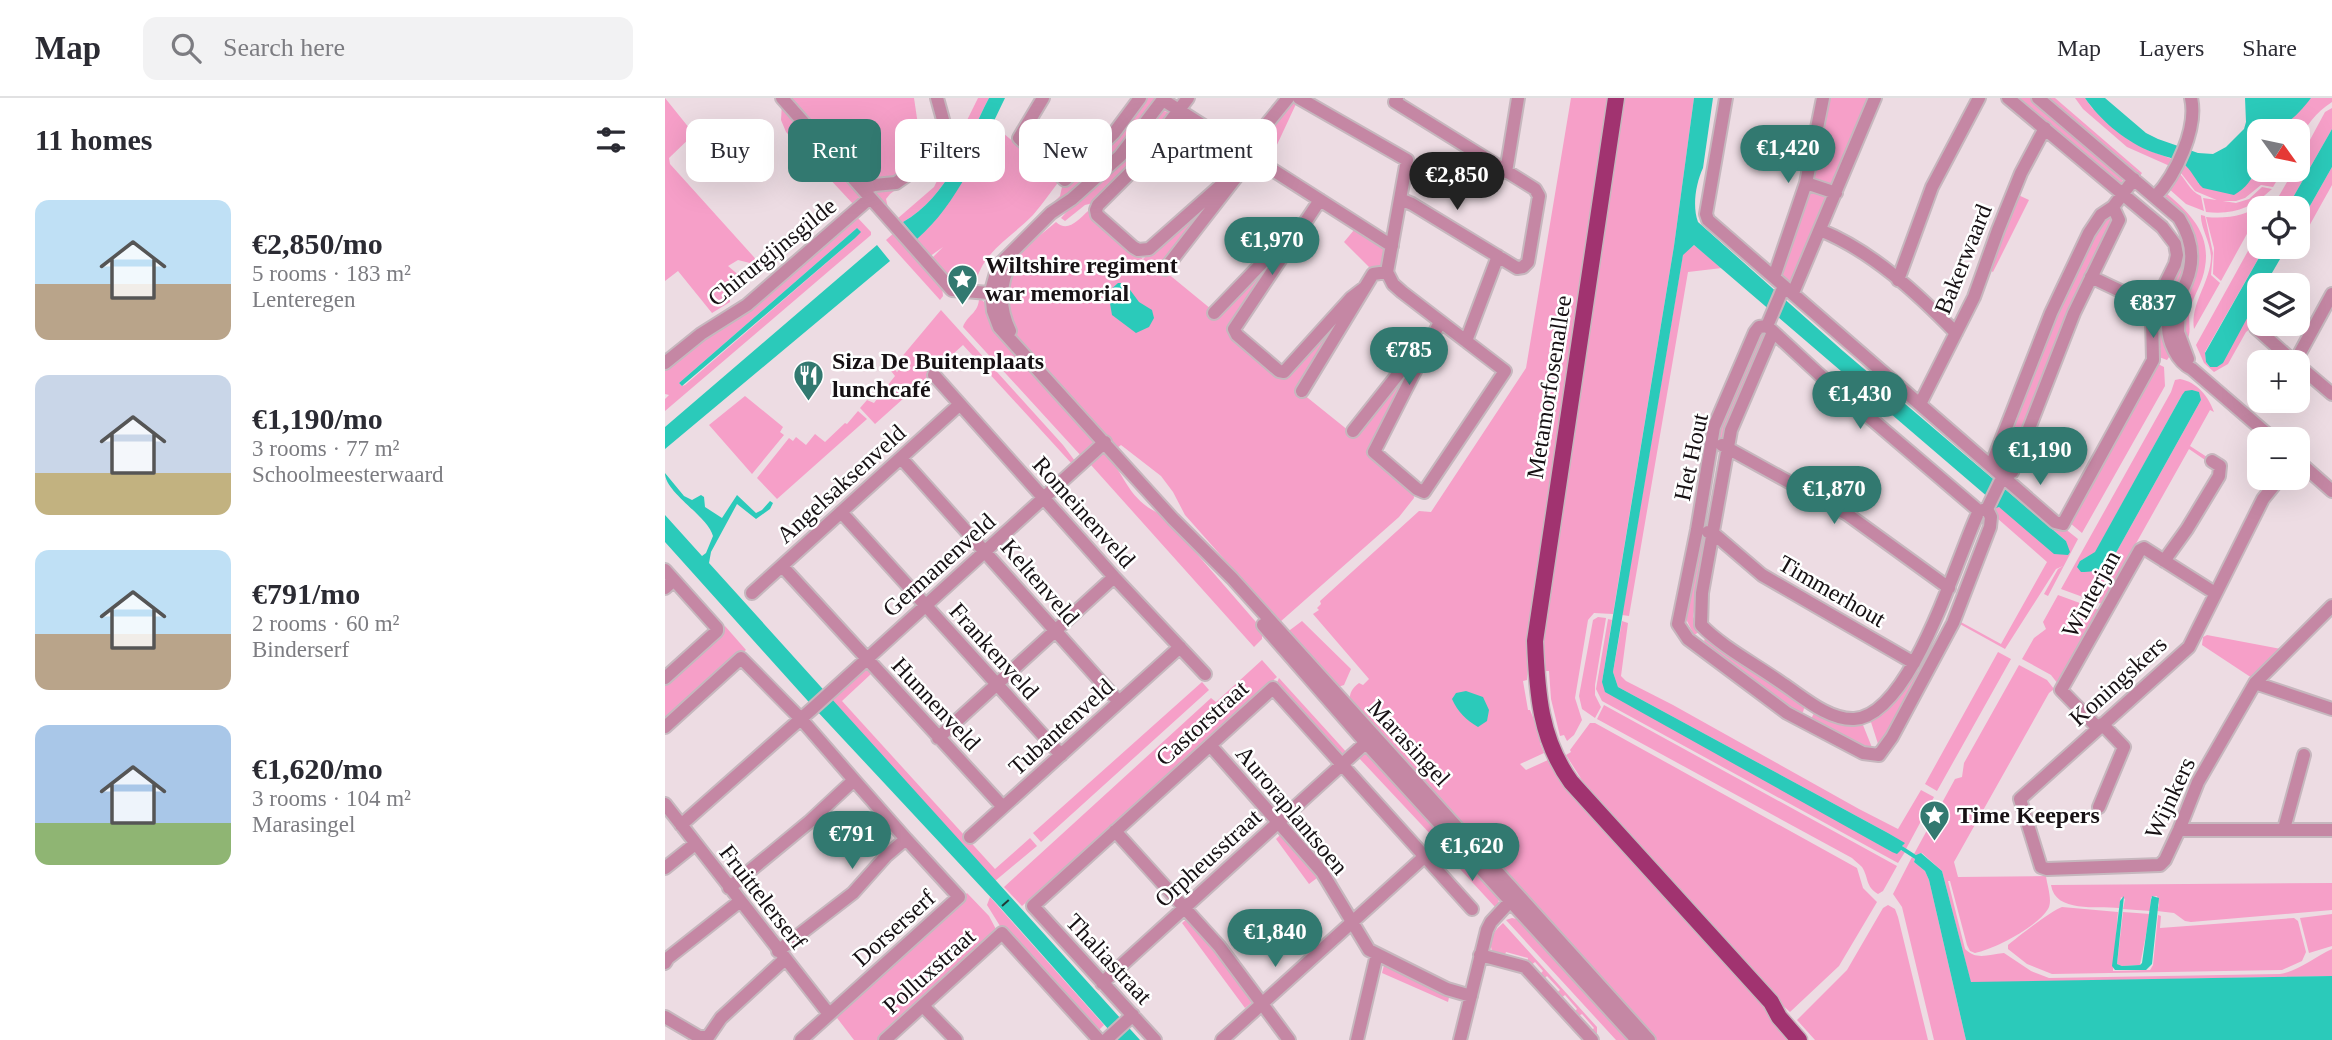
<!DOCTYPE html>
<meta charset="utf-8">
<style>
body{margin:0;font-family:Georgia,serif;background:#f2f2f3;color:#2b2b33;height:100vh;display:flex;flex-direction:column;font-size:26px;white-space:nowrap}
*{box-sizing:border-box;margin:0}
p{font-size:23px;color:#7c7c81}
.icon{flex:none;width:38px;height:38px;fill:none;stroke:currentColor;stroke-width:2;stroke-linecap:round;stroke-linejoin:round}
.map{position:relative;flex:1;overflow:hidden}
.details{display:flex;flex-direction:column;background:#fff;width:665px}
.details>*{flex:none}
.banner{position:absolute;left:21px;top:21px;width:665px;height:63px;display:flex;gap:14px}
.needle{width:46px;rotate:123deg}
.fabs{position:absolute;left:1582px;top:21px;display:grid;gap:14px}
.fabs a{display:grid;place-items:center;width:63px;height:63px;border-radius:14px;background:#fff;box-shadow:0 7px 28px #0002;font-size:35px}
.price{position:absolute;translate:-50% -60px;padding:0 16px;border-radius:24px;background:#327970;color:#fff;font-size:23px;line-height:46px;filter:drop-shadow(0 2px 4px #0008)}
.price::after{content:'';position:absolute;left:50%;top:42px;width:21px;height:16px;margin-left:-10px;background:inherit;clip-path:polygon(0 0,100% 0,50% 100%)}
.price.active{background:#222;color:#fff}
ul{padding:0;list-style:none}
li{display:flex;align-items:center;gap:21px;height:175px;padding:0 35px}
li span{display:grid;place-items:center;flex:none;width:196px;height:140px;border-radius:14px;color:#555}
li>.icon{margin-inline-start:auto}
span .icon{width:84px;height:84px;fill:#fffc;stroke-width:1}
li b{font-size:30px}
h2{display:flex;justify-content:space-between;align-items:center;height:84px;padding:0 35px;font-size:30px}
.chip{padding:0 24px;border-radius:14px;background:#fff;box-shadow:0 7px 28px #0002;font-size:24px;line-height:63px}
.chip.active{background:#327970;color:#fff}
header{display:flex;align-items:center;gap:42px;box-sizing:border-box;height:98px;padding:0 35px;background:#fff;border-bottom:2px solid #e1e1e2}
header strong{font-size:33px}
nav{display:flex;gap:38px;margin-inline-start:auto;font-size:24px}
.search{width:490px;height:63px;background:#f2f2f3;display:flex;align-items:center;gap:18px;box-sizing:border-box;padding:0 24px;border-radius:14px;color:#7c7c81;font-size:26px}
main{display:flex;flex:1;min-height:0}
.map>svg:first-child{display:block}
</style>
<header>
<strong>Map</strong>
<div class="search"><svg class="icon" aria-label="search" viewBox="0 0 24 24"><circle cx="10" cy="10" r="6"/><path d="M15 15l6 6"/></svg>Search here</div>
<nav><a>Map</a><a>Layers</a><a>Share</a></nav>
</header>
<main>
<section class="details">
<h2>11 homes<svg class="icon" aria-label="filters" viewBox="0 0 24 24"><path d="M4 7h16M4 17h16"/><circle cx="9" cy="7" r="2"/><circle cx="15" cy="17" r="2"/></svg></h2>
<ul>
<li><span style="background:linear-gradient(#bfe0f5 60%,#b9a48a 0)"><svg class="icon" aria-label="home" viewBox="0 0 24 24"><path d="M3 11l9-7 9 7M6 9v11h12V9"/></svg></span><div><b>€2,850/mo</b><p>5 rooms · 183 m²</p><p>Lenteregen</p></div></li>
<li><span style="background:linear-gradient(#c9d6e8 70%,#c2b280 0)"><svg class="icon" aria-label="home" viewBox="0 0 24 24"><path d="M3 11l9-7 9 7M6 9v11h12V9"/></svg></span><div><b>€1,190/mo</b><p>3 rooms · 77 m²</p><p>Schoolmeesterwaard</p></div></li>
<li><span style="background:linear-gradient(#bfe0f5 60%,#b9a48a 0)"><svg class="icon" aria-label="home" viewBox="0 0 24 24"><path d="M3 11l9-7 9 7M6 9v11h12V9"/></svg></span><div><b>€791/mo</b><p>2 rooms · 60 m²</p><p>Binderserf</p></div></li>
<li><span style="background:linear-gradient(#a9c7e8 70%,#8fb573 0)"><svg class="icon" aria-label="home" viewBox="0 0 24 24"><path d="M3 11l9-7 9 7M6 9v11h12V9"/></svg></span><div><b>€1,620/mo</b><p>3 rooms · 104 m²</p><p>Marasingel</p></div></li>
</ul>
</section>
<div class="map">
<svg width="1667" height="942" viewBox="0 0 1667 942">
<rect width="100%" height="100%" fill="#eddce3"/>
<path fill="#f69fc8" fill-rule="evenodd" d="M0,0L29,36L4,60L5,66L97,168L73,162L63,168L76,179L65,188V204L47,215L13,173L0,183Z
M124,0H249L257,54V72L225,96L221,101L223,110Z
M313,0H324C301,44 283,99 238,124L252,140C281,119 309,59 327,26L395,82C386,94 378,105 368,117C346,140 316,154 310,188L288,184L266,161L278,149L264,159L232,121L269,89Z
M480,0H495L456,50L388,110L387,106L395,98L397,89Z
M906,0H947L865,542L862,582L858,583L863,612H865L878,644L875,645L879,655L855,666L861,672L883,662L884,665L890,663L1129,942H991L685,608C684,597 685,592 694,585L698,587L704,581L648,516L654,512L652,510L656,506L655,503L754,413L766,414L861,270Z
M957,0H1029L1009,148L948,516L929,515L923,522L910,600L917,622L909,637L902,643L899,637L895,638L886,601L884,573H880L875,547Z
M1164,0H1206L1167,90L1148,82Z
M1355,0H1368L1458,80L1457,86L1451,84Z
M1380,0H1390L1477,75L1474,79Z
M1410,0H1420L1427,10L1480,51L1510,62L1507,69L1462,49L1418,11Z
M1646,0H1667V4C1650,15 1642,27 1633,44V33H1610L1623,24Z
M117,5L192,90L190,92L198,101L189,107L121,34L116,22Z
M628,5L631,6L604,64L587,53Z
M1667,10V31L1622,110H1607L1629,72H1633V64L1660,14Z
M496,12L505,15L466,67L428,105L420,107L400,123L396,120Z
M1594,58V72H1618L1608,89L1596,87L1580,100L1571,103H1554L1530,93L1512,70L1517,65L1525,71L1534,86L1588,81Z
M1667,69V87L1633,148V129Z
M1511,72C1521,80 1524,93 1536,98L1539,113L1521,106L1503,90Z
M1597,89L1607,91C1586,110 1569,117 1541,114L1538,100L1571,105L1584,101Z
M1145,90L1163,97L1127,185L1121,186L1113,177Z
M552,94L496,170L546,211L619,148L566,235L618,281L684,205L633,292L689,337L753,259L703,353L748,391L749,400L734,419L615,524L520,417L508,394L496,378L456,347L452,350L355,243C345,226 343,220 342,201C340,161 364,147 391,124C403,135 413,122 423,113L478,161Z
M1349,95L1364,102L1328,174L1322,171Z
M1501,95C1524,114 1546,135 1540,169C1538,184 1529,197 1525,211C1522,222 1528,234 1521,244L1518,240L1519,205L1532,172V153L1531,142L1525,128L1501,101Z
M1599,105L1594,110V114L1556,183L1548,176L1549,150L1541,119C1563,121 1581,118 1599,105Z
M1443,116L1449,121L1341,372L1333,369L1332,364L1402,194L1434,125Z
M1536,117L1540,118L1548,155L1546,177L1555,185L1529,231C1525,206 1545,185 1546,160C1546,145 1535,129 1536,117Z
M191,118L206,134V137L0,313V301L4,297L0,296V271ZM192,130L189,141L20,287L17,288L14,285Z
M689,132L716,150H721V168L708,173L679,144Z
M1594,133V149H1600L1540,254L1541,264L1545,269L1582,219L1594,198V218L1589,228L1581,234L1563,266L1549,274L1539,265L1531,247Z
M230,134L277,189L278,198L275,202L221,142Z
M1518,141L1521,164L1507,255L1502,262L1494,259L1493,223L1500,198L1515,170L1517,162L1515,142Z
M1029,147L1057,170L1023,174L964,518L957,517L1018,156Z
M314,200L323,207L430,341L431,346L418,360L298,229C302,217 314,215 314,200Z
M276,212L398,347L410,363L407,366L298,247L210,326L195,310L202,302L209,305L215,297L211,293L214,289L219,292L230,278L226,273L228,270L232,274L240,266L235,261Z
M1100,231V244L1060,341L1053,339L1056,324L1093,236Z
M1493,266L1499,269L1500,288L1417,435L1405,425Z
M1515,281C1532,284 1544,299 1549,314L1545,312L1525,348L1545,361L1543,364L1524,351L1437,506L1396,491L1506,294L1510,282ZM1517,297L1536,302L1452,453C1442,469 1435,474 1416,473L1415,463L1430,455Z
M80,298L118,329L115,334L119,337L87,376L44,327Z
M193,313L202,321L112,401L92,380L124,340L128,343L131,339L141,347L150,336L160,344L180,325L182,326Z
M441,355C463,382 463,402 499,418L597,531V541L589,549L426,367L435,356Z
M1341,384L1413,441L1383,498L1379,496L1393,471L1398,468L1391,471L1340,551L1293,525L1294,523L1336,546L1382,464L1332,420L1329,411L1334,409L1403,452L1401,443L1338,389Z
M1036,438H1042L1028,519L1036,533L1029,537L1020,519Z
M1393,497L1434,512L1393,586L1386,577L1357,561L1369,540L1381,531L1378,524Z
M933,519L941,520L930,587V597L936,609L930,620L917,611L914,598L928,522Z
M943,521L947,522L937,584L1227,754L1235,752L1240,754L1233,765L937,603L931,591Z
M637,523L686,571L679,587L673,589L621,535Z
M957,523L963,525L956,578L961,583L1008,607L1194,711L1233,731L1256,692L1269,699L1241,751L1237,748L1239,745L1223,735L953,589L948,574Z
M60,528L81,552L0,624V584Z
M1542,537L1616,551L1591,576L1589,575L1587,580L1537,547L1538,539Z
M1043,539L1140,607L1138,614C1119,615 1060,559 1041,546L1039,542Z
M1333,554L1346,561L1272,693L1260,686Z
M597,562L612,579L357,808L339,789L546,600L551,604Z
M1354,567L1382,582L1389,591L1384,595L1289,764L1293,779L1381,778C1382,787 1388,803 1383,811C1372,829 1330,851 1310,855L1305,853L1302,847L1285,783H1283L1300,851C1312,863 1324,856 1339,855L1366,873L1384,880L1615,876C1631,874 1650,859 1667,851V878L1306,885L1277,773L1257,755L1252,757L1249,756L1290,681L1297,679L1299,665Z
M201,570L206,576L177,603L330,771L365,740L372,748L330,783L165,602Z
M1251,573L1256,575L1214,649L1205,621L1235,596Z
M614,580L684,657L679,660L610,589Z
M537,584L544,592L376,744L368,735Z
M939,607L1232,768L1218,793L1213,796C1200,788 1204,780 1197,769C1194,766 1190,763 1187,760L932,621Z
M1149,615C1169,623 1173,628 1196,622L1208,652L1199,650L1146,621Z
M925,625H930L1192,770L1198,790L1212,804L1174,868L1125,914L1112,902L927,698L901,657L906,654L905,652Z
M702,655L714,662L777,732L769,740L693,659Z
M618,734L656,777L644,786L611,741Z
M783,737L835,795L833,807L830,809L773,747Z
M1247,759L1250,761L1249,764L1260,773L1264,782L1301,942H1269L1237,809L1228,796Z
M1667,785V812L1526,824L1520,823L1509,815L1492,813L1494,807L1492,798L1486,799L1485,813L1458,811L1460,801L1456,799L1454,810C1432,808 1390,815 1386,787Z
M302,795L324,818L333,835L216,942H189L169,916Z
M325,799L439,927L431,935L335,828L322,807Z
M1223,807L1230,811L1233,819L1263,942H1150L1132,922L1182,872L1218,810Z
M1397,809L1453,814L1448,873L1485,872L1488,867L1493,817L1496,818L1495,830L1629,820L1633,823L1641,854L1637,863L1617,872L1387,876L1362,866L1343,851V847C1353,839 1387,812 1397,809Z
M1458,814L1485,816L1475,867L1457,868L1452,866Z
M1667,816V848L1644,855L1635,820Z
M523,820L590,902L580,910L517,825Z
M847,820L856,822L964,937V942H951L841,822Z
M838,825L932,929V935L929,938L925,934L929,930L917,916L912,919L908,915L912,911L900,897L895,901L890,896L895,892L882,878L878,882L874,877L878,873L870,864L865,868L862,865L863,860L841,854L839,859L828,855C822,842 828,834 838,825Z
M720,863L785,895L783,904L717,875Z"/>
<path fill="#2bcaba" d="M324,0H340C317,47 292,107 252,141L238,124C283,99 301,44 324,0Z
M1029,0H1048L1038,70C1031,85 1027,108 1033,124L1178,253L1401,443L1405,454L1403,457L1389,456L1334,409L1329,411L1331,406L1029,147L1018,157L948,574L953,589L1223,735L1240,745L1237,748L1251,757L1256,755L1277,773L1306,884L1667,878V942H1301L1264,782L1260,773L1249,764L1250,761L1236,752L1232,756L1227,754L940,594L937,584L1009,148Z
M1420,0H1440L1481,35L1493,41L1533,55L1548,56L1561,49L1579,31L1581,24L1580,0H1646C1632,18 1618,33 1594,33C1594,61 1595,81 1569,97L1538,90C1530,83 1527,71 1517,65C1507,59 1493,57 1482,52C1459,42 1434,21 1420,0Z
M1667,31V69L1633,129V110H1622Z
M192,130L196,134L189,141L17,288L14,285Z
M212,147L225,163L0,351V329Z
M1600,149H1622L1600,187H1594V198L1558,265L1552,269H1545L1541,264L1540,255Z
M453,185H460L474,204L487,212L489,220L484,229L471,235L447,217L443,194Z
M1527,292L1534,294L1536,302L1452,453C1442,469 1435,474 1416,474L1412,469L1415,463L1430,454L1517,297L1520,293Z
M0,375L19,398L27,402L36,397L39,399L40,409L57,420L72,397L91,415L97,412L105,403L108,405L105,411L91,421L72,406L46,454L44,465L475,942H453L332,806L151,612L0,444V417L37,458L41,455L48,438C43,418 0,395 0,375Z
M801,593L818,599L824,612L822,623L813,629C801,622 793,614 787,601L791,595Z
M1459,798L1452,866L1457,868L1475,867L1477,865L1486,802L1487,798L1494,800L1487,866L1481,872H1450L1447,868L1455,803Z"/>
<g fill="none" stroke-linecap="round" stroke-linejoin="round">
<path stroke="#203935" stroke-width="2" stroke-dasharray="9 7" stroke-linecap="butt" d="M337,808L345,801"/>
<defs>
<path id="minor" d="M117,0L287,192L336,196
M378,0L354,40L400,82L449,35L475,0
M499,0L455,58L407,101L386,115L337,164L331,175L326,193L328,213L334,229L508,421L567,480L984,942
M523,0L470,70L433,107L431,112L432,117L468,149L473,152L484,151L554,89L567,83
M634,0L742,62L722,174L728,186L737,194L840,273L759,394L752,391L709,354L775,224
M732,0L730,4L870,91L874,98L863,164L858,169L852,170L747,106L735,101
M1061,0L1041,116L1043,122L1390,424L1398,426L1488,262L1487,221L1489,209L1510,166L1512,157L1510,146L1497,129L1343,0
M1373,0L1514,120C1524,136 1529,152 1525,171C1519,204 1491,216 1509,252C1513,260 1519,267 1527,271L1608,341
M498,2L727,148
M578,55L623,0
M841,74L853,0
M1141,85L1171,95
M198,91L209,87L231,85L272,56L280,29L272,0
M1490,99C1511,77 1533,30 1526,0
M655,102L569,231L572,237L614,273L619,274L686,200L699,190
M1155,132C1207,153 1252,195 1291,235
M500,171L586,60
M1109,179L1141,85L1158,0
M1426,179L1489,209
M1233,182L1267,89L1314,0
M1128,195L1210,0
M1514,205L1513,234L1523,261
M549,215L624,137
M1102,228L1094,229L1090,234L1049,329L1032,432L1013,526L1023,541L1122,615L1198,655L1214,657L1227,639L1288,525L1325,429L1326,419L1322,411
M1102,228L1156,278L1314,413
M1102,228L1119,188
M1591,230L1629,264
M345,233C333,208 334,184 348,160
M1108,234L1066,332L1037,495L1036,527C1058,550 1092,567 1118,586C1138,599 1163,622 1189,621C1247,618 1292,458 1314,413L1322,411L1338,378
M801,243L833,158
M1630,264L1667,196
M0,265L36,236L82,207L205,100
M1633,267L1667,296
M269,277L449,479L540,576
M637,293L708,176L722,174
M1255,306L1309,199L1333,132L1356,75L1380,30
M688,333L757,246
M1057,347L1182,416L1284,490
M236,360L454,604
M1633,363L1667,393
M1326,368L1386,215L1424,135L1436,117L1448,109L1469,81
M1338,378L1347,374L1409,215L1454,122L1448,109
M1615,380L1598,401L1524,549L1355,701L1376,769L1382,771L1495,767L1500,762L1514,732L1533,684L1590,585L1667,508
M176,414L396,657
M1043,434L1048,435L1097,477L1249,565
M1499,463L1522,431L1554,378L1555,368L1547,363
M117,468L338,709
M0,472L9,482L0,490
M87,495L294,307
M598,527L701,645L972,942
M0,580L52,533V530L9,482
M1590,585L1667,611
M0,629L76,560L136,621L189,682L144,724L64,790
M1433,630L1396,592L1475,452L1479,450L1550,495
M273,640L449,479
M545,647L657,774L704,852L782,891L806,898
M0,706L164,916
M1434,709L1459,649L1437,626
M16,727L147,611L440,344
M1619,731L1639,657
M1514,732H1667
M450,733L554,848L624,942
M305,739L515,549
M0,770L30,746
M113,853L188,795L221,758L241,741L189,682
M815,857L860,869L927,942
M0,865L3,860L74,804
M437,885L706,640
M258,908L291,942
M0,919L34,939H43L56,920L120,861
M136,942L294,799L241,741
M220,942L337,835L434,942
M441,942L468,917
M490,942L368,808L608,590L807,811
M557,942L759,759
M692,942L712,856
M795,942L822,832L826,824L850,798"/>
<path id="major" d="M951,0L870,543C872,594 875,641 906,684L1106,904L1114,919L1134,942"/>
</defs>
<use href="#minor" stroke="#c6b7be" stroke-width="16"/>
<use href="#major" stroke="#c6b7be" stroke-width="19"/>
<use href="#minor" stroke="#c587a4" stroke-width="12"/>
<use href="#major" stroke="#a13370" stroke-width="16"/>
</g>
<defs>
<symbol id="sight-pin" viewBox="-11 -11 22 30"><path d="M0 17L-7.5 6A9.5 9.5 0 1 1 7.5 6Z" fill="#327970" stroke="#fff"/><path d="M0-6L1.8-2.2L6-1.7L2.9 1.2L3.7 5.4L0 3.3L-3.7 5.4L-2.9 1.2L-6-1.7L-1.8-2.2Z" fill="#fff"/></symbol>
<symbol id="restaurant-pin" viewBox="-11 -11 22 30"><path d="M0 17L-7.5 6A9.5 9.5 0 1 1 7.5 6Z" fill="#327970" stroke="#fff"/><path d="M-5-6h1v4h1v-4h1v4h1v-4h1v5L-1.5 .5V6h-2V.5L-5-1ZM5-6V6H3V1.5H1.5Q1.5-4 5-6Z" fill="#fff"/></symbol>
</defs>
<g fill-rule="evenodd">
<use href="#sight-pin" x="280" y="164" width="35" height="47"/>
<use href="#restaurant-pin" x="126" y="260" width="35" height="47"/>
<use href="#sight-pin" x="1252" y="700" width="35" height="47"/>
</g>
<g text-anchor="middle" stroke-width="5" stroke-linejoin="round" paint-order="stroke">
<g font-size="24" fill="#171114" stroke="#fff">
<text transform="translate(107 154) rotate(-39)" y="8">Chirurgijnsgilde</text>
<text transform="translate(1298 161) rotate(-68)" y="8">Bakerwaard</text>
<text transform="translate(884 289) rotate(-81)" y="8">Metamorfosenallee</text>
<text transform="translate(1026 359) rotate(-78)" y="8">Het Hout</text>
<text transform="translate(176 386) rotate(-42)" y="8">Angelsaksenveld</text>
<text transform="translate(419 414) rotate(48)" y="8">Romeinenveld</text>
<text transform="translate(274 467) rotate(-42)" y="8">Germanenveld</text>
<text transform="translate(375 484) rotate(49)" y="8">Keltenveld</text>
<text transform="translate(1167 493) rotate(30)" y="8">Timmerhout</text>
<text transform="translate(1426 496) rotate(-61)" y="8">Winterjan</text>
<text transform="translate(329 553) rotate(48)" y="8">Frankenveld</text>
<text transform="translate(1453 583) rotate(-42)" y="8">Koningskers</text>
<text transform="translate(271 606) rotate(47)" y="8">Hunnenveld</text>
<text transform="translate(537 625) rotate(-42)" y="8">Castorstraat</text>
<text transform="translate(396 629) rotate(-42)" y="8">Tubantenveld</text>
<text transform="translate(744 645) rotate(47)" y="8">Marasingel</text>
<text transform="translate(1505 700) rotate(-65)" y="8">Wijnkers</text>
<text transform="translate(627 712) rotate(50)" y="8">Auroraplantsoen</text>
<text transform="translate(543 760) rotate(-42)" y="8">Orpheusstraat</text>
<text transform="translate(98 799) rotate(52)" y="8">Fruittelerserf</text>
<text transform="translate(229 830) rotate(-42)" y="8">Dorserserf</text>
<text transform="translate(444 861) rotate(47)" y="8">Thaliastraat</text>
<text transform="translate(264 873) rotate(-42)" y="8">Polluxstraat</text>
</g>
<g font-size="24" font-weight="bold" fill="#171114" stroke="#fff" text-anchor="start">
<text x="320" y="175">Wiltshire regiment<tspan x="320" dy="28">war memorial</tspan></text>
<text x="167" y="271">Siza De Buitenplaats<tspan x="167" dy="28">lunchcafé</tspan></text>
<text x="1292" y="725">Time Keepers</text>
</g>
</g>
</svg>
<div class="fabs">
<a><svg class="needle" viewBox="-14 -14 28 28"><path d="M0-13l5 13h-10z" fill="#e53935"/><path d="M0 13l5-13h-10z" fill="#7c7c81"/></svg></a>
<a><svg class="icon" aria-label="locate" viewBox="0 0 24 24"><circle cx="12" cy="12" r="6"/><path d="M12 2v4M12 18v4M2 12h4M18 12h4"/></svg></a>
<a><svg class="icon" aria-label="layers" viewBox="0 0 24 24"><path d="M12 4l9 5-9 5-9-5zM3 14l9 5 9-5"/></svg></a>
<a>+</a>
<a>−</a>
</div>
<b class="price" style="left:1123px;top:87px">€1,420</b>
<b class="price active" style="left:792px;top:114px">€2,850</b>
<b class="price" style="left:607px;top:179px">€1,970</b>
<b class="price" style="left:1488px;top:242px">€837</b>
<b class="price" style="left:744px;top:289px">€785</b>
<b class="price" style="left:1195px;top:333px">€1,430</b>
<b class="price" style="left:1375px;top:389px">€1,190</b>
<b class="price" style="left:1169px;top:428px">€1,870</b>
<b class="price" style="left:187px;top:773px">€791</b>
<b class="price" style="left:807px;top:785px">€1,620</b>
<b class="price" style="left:610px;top:871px">€1,840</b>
<div class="banner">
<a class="chip">Buy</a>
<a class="chip active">Rent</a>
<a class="chip">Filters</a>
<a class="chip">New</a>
<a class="chip">Apartment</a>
</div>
</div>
</main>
